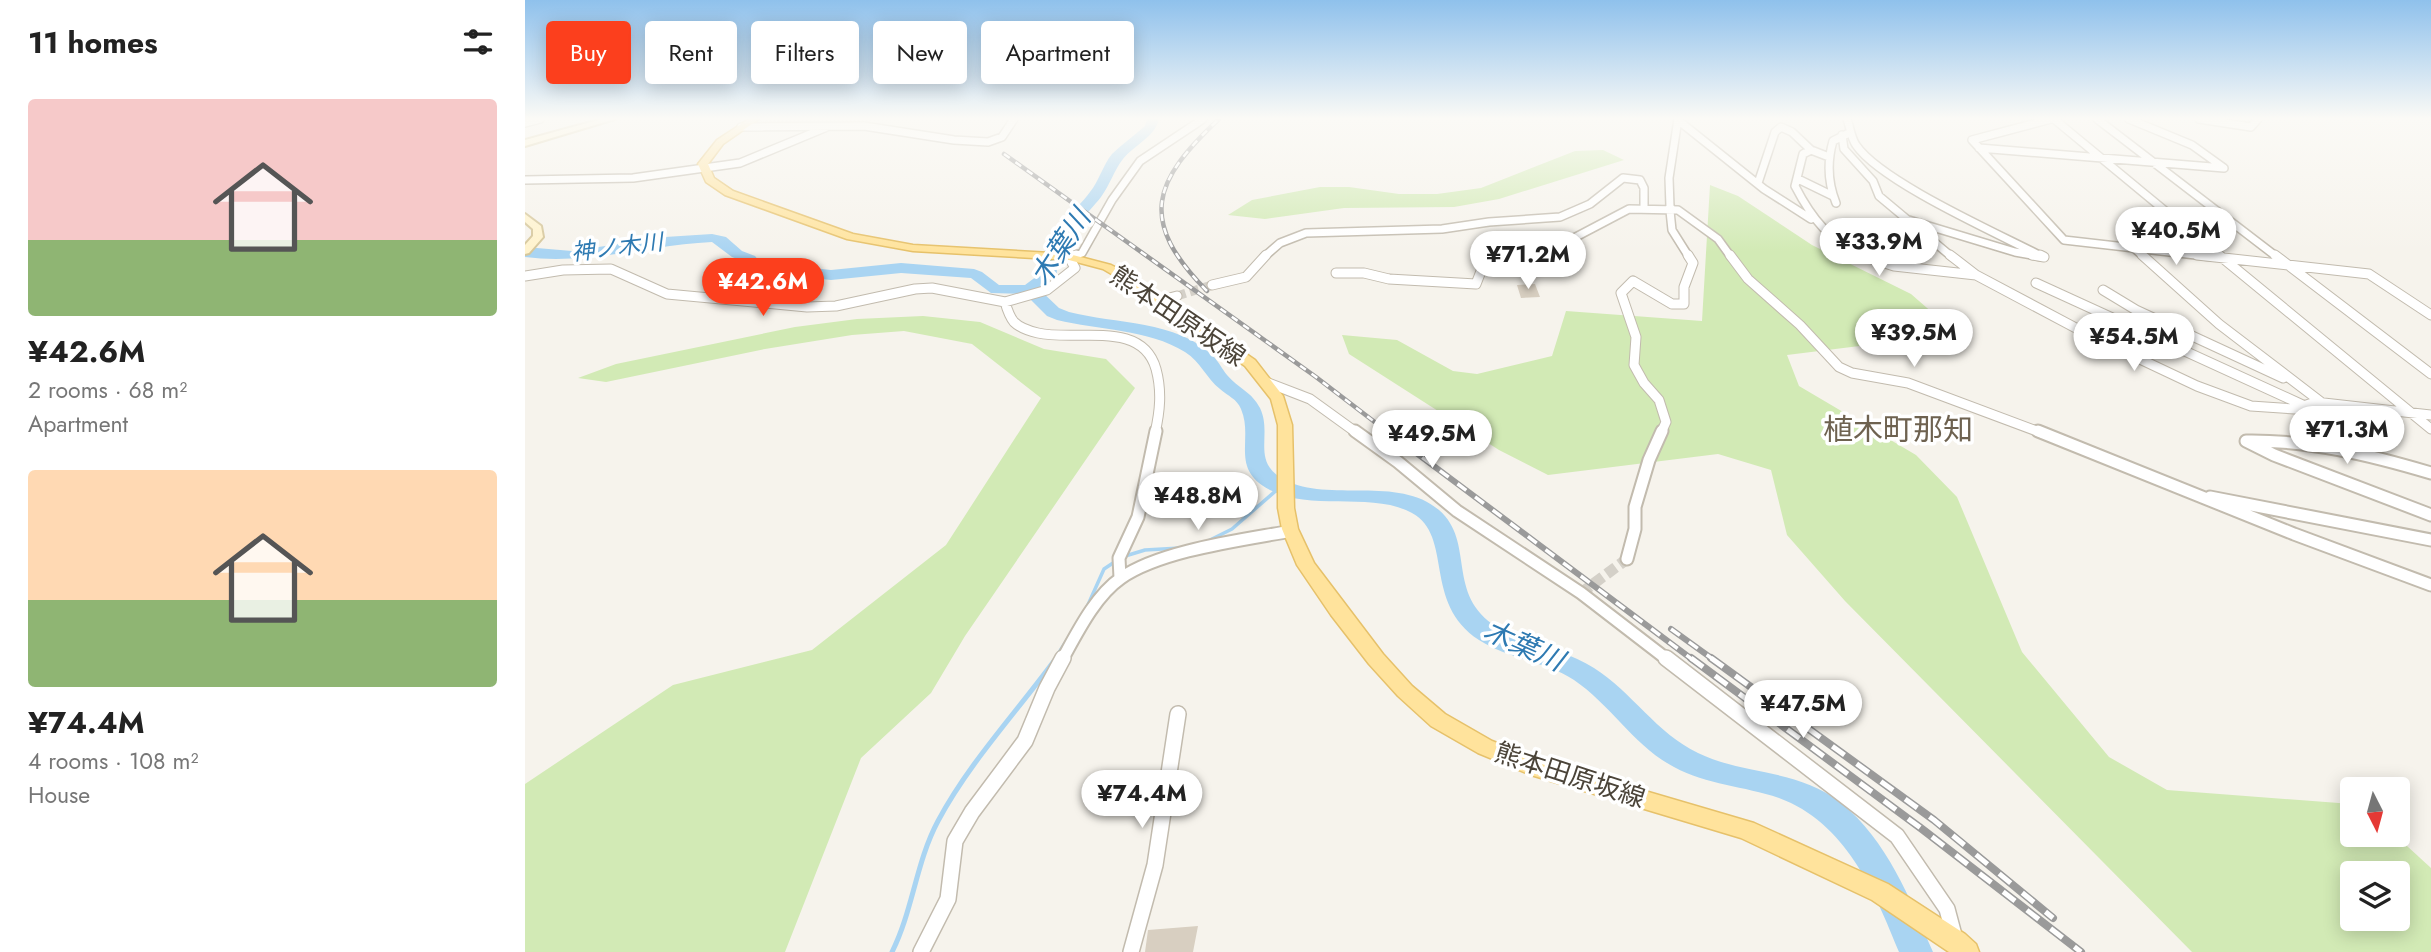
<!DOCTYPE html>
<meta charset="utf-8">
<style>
body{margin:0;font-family:Jost,"Noto Sans JP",sans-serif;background:#f6f6f6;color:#222;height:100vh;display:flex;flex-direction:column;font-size:26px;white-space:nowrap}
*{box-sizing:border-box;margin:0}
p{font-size:23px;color:#767676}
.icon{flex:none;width:38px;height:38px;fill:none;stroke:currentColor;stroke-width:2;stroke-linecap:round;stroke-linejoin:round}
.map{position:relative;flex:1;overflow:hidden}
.panel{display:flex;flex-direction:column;background:#fff;width:525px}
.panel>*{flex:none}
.top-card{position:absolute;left:21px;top:21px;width:665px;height:63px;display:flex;gap:14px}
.needle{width:46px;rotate:174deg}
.controls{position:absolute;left:1815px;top:777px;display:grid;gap:14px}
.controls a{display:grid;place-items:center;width:70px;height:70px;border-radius:7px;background:#fff;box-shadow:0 4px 18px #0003;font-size:35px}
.price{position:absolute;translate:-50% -60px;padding:0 16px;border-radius:24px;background:#fff;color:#222;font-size:23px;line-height:46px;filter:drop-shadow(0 2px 4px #0008)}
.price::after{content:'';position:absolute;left:50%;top:42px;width:21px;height:16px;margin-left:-10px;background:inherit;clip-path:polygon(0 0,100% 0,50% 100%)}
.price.current{background:#fc3f1d;color:#fff}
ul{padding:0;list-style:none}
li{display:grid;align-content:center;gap:14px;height:371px;padding:0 28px}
li span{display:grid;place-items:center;height:217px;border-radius:7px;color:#555}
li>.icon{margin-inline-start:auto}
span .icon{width:126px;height:126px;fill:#fffc;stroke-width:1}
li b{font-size:30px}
h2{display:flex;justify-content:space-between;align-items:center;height:84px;padding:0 28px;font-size:30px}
.chip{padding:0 24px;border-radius:7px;background:#fff;box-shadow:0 4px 18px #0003;font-size:24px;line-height:63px}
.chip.current{background:#fc3f1d;color:#fff}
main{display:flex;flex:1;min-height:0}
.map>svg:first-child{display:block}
</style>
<main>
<section class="panel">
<h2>11 homes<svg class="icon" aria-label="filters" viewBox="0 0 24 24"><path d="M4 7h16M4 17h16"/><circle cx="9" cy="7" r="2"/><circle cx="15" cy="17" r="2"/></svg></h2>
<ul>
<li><span style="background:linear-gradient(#f6c9c9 65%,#8fb573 0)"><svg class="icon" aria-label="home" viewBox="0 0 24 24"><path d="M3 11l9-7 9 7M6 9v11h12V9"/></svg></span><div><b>¥42.6M</b><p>2 rooms · 68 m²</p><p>Apartment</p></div></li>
<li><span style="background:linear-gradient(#ffd9b3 60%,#8fb573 0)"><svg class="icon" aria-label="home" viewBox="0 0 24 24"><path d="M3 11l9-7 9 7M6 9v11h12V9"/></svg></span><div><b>¥74.4M</b><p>4 rooms · 108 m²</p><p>House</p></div></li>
</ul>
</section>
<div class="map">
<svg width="1906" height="952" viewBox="0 0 1906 952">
<rect width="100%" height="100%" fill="#f6f3ec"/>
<path fill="#d2eab5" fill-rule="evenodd" d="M1078,150L1099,160L974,199L929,207L819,208L740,219L703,215L727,200L795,187H824L874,194H912L956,188L1050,151Z
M1185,185L1213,196L1287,245L1386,294L1417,321L1399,338L1262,355L1274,386L1391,455L1432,497L1497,652L1584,757L1642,790L1827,804V835H1870L1906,868V952H1667L1320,601L1262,535L1246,470L1193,454L1023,475L974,450L824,354L817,335L872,340L928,371L952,374L1027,356L1041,311L1177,321ZM1827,873H1872V919H1827Z
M398,316L455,322L519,349L581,359L610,388L440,636L406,693L336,758L260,952H0V784L148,685L287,650L421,545L516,398L447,344L379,331L327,335L240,349L81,382L53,378L91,364L270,327L332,319Z"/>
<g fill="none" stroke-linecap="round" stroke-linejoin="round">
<path stroke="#a9d4f2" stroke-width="3.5" d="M683,541L707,529L754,488
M597,557L620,550L655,548
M562,607L579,569L591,561
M533,654L542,640"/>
<path stroke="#a9d4f2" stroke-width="5" d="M367,952C388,910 391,862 413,821C444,763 490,714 529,661"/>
<path fill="#a9d4f2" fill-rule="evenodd" d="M622,119H634C630,137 609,145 598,159C589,170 585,185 576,197C558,220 529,242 532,275L514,289L534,308L544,312C590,324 652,320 688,356C694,362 697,369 702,375C713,388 727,392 735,408C748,435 725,462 760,480C804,503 873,475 914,510C951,542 920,595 972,627C1002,646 1039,648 1069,668C1107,692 1131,733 1173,753C1220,776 1272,768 1316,803C1362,840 1385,899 1408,952H1374C1350,892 1320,822 1254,798C1219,786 1182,785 1149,767C1109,746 1086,705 1049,680C1020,661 983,659 954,640C897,603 929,536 887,513C847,491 788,512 745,490C704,469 729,439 716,409C712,399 703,396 695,389C681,378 676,362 660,352C623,329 573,330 532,320L522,316L500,294L466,293L446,278L376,273L306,280L269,276L246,277L227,272L220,262L207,257L187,242C124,245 63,265 0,257V247L47,251L140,237L187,234L201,237L217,251L230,256L238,266L246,267L269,266L306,270L376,263L449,269L457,272L474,285H500L516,273C514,240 547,216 565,192C574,181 578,165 587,154C597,144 610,135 620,126Z"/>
</g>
<path fill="#d8cfc1" d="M1010,284L1015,297L996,298L992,285Z
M673,926L668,952H620L623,930Z"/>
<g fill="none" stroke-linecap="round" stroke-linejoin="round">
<path stroke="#d4d0c8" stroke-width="9" stroke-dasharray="9 4.5" stroke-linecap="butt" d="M652,296L687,285"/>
<path stroke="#d4d0c8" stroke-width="11" stroke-dasharray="11 5" stroke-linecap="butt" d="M1056,593L1102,559"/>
<defs>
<path id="street-far3" d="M1153,119L1144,178L1145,207L1148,210L1145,211L1147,230L1164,257
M1322,119C1325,127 1326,138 1331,145C1356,182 1474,234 1518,257
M1526,119L1447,140L1539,240L1688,257
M1529,119L1696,257
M1572,119L1752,257
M1674,119L1726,127L1733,119
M1154,121L1239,189L1286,219
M0,123L15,119
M216,127L339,126L429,140L463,142L477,137L489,119
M1317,135L1319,149L1348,181L1354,196L1427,257
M1454,148L1699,168L1667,145L1604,119
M1286,150L1278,154L1270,186C1287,219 1305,241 1339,257
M1273,179L1308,196
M0,180L108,178L215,163L302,127
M1233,183L1250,132L1256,127L1267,132L1286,150L1304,157
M1311,203C1303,183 1302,162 1308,141L1322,134
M1384,220L1490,252L1517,257
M1609,248L1619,257
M545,257L557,253L587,200L615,161L678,119
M739,257L755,243L781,233L917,229L964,222L1035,217L1065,204L1098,178L1115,180L1119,188V208
M981,257L1047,239L1104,209L1153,210L1193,239L1206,257"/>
<path id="street-far2" d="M1205,255L1223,279L1275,325L1314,367L1327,373L1383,383L1517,433
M1335,255L1369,266L1451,275
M1425,255L1451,275L1564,335L1672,386L1726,406L1770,409L1790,402L1906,415
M1507,255L1519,257L1515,255
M1617,255L1694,324L1796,402
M1672,255L1844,274L1906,315
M1694,255L1906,429
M1750,255L1906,374
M811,273H839L864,279L951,284L960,261L989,255
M0,276L38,270L86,269L142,294L282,307L311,306L390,289L407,288L480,302L522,290L550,268L544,257L551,255
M1511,283L1780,406
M687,285L721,277L741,255
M1578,290L1611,310L1758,378
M633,301L652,296
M480,302C482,309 484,316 489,322C495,328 504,331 513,333C551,342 617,319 631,369C637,391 635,411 630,433
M741,382L785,399L832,433
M1136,433L1141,422L1134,400L1119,383L1109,365L1111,337L1096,293L1108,281L1147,304H1159V287L1168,263L1163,255"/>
<path id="street-far1" d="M830,431L873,462L932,511L1056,593L1143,660
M1513,431L1769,534L1906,585
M1906,473C1845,455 1785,440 1721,441L1749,455L1906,515
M1685,497L1906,540
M1102,559L1110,529V507L1124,460L1137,431
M595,578L594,558L613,517L631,431
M537,660C552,633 570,596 596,578C636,550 718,540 766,531"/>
<path id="street" d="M1141,658L1372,836L1422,909L1430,939
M396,952L423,899L430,841L447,812L500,741L522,688L538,658
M606,952L630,865L653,714"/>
<path id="secondary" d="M77,119H90L0,146V140Z
M0,214L16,226L18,237L4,253L0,254V245L8,236V229L0,222Z"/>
<path id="primary" d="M224,119H234L198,144L183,164L189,178L208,191L328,234L388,245L544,254L586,265L610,277L730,360L758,396L767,425L769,508L773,529L789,563L858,654L887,686L920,714L967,741L1018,761L1229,823L1363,884L1440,934L1451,944L1454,952H1424L1347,900L1216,838L1006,775L953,753L906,726L873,696L844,664L806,615L772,565L757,529L753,508V425L746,399L720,366L602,283L578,269L544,260L388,251L322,239L200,195L181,182L173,164L192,140Z"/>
</defs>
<use href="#street-far3" stroke="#c2bbae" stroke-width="10"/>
<use href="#street-far2" stroke="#c2bbae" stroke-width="11"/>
<use href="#street-far1" stroke="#c2bbae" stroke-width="15"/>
<use href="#street" stroke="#c2bbae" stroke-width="18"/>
<use href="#secondary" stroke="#d6c79b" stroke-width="4"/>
<use href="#primary" stroke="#e6c16a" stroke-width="3"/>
<use href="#street-far3" stroke="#fff" stroke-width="7"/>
<use href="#street-far2" stroke="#fff" stroke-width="9"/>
<use href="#street-far1" stroke="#fff" stroke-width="11"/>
<use href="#street" stroke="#fff" stroke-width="15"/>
<use href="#secondary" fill="#fff3cd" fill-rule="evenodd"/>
<use href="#primary" fill="#ffe39c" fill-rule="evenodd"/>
<defs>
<path id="rail-far2" d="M479,154L791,377L864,433
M682,291C612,220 628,181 694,119"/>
<path id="rail-far1" d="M862,431L1168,660
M1146,629L1189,660"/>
<path id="rail" d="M1166,658L1397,829L1556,952
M1186,658L1409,820L1528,918"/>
</defs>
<use href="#rail-far2" stroke="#9a9a9a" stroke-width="4.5"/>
<use href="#rail-far1" stroke="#9a9a9a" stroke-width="6"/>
<use href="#rail" stroke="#9a9a9a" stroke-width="8"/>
<use href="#rail-far2" stroke="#fff" stroke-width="2.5" stroke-dasharray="7" stroke-linecap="butt"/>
<use href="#rail-far1" stroke="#fff" stroke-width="3.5" stroke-dasharray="11" stroke-linecap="butt"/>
<use href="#rail" stroke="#fff" stroke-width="5" stroke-dasharray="15" stroke-linecap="butt"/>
</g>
<linearGradient id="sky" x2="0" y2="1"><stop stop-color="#8fc1ec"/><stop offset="0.47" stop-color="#fbfaf6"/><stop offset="1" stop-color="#fbfaf6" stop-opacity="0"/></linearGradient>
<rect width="1906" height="252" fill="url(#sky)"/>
<g text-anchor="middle" stroke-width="7" stroke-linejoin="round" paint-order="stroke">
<g font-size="23" font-style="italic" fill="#2e7ab2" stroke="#fff">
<text transform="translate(92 247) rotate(-7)" y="8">神ノ木川</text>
</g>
<g font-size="26" fill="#4b4439" stroke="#fff">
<text transform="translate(653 316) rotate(34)" y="9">熊本田原坂線</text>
<text transform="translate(1045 775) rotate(18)" y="9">熊本田原坂線</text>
</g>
<g font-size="28" font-style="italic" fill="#2e7ab2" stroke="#fff">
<text transform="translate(535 247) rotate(-57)" y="10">木葉川</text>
<text transform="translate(999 645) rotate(24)" y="10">木葉川</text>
</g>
<g font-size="30" fill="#6e6250" stroke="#fff">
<text x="1373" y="440">植木町那知</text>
</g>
</g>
</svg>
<div class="controls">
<a><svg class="needle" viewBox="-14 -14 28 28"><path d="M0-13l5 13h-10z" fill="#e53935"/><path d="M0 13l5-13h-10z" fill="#767676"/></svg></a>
<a><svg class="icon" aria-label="layers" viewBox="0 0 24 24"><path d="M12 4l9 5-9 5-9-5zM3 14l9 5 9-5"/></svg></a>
</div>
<b class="price" style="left:1651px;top:267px">¥40.5M</b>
<b class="price" style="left:1354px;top:278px">¥33.9M</b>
<b class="price" style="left:1003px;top:291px">¥71.2M</b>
<b class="price current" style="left:238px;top:318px">¥42.6M</b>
<b class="price" style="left:1389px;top:369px">¥39.5M</b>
<b class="price" style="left:1609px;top:373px">¥54.5M</b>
<b class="price" style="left:1822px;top:466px">¥71.3M</b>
<b class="price" style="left:907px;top:470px">¥49.5M</b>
<b class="price" style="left:673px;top:532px">¥48.8M</b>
<b class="price" style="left:1278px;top:740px">¥47.5M</b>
<b class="price" style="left:617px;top:830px">¥74.4M</b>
<div class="top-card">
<a class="chip current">Buy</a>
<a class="chip">Rent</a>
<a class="chip">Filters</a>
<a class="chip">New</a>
<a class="chip">Apartment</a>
</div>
</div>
</main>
